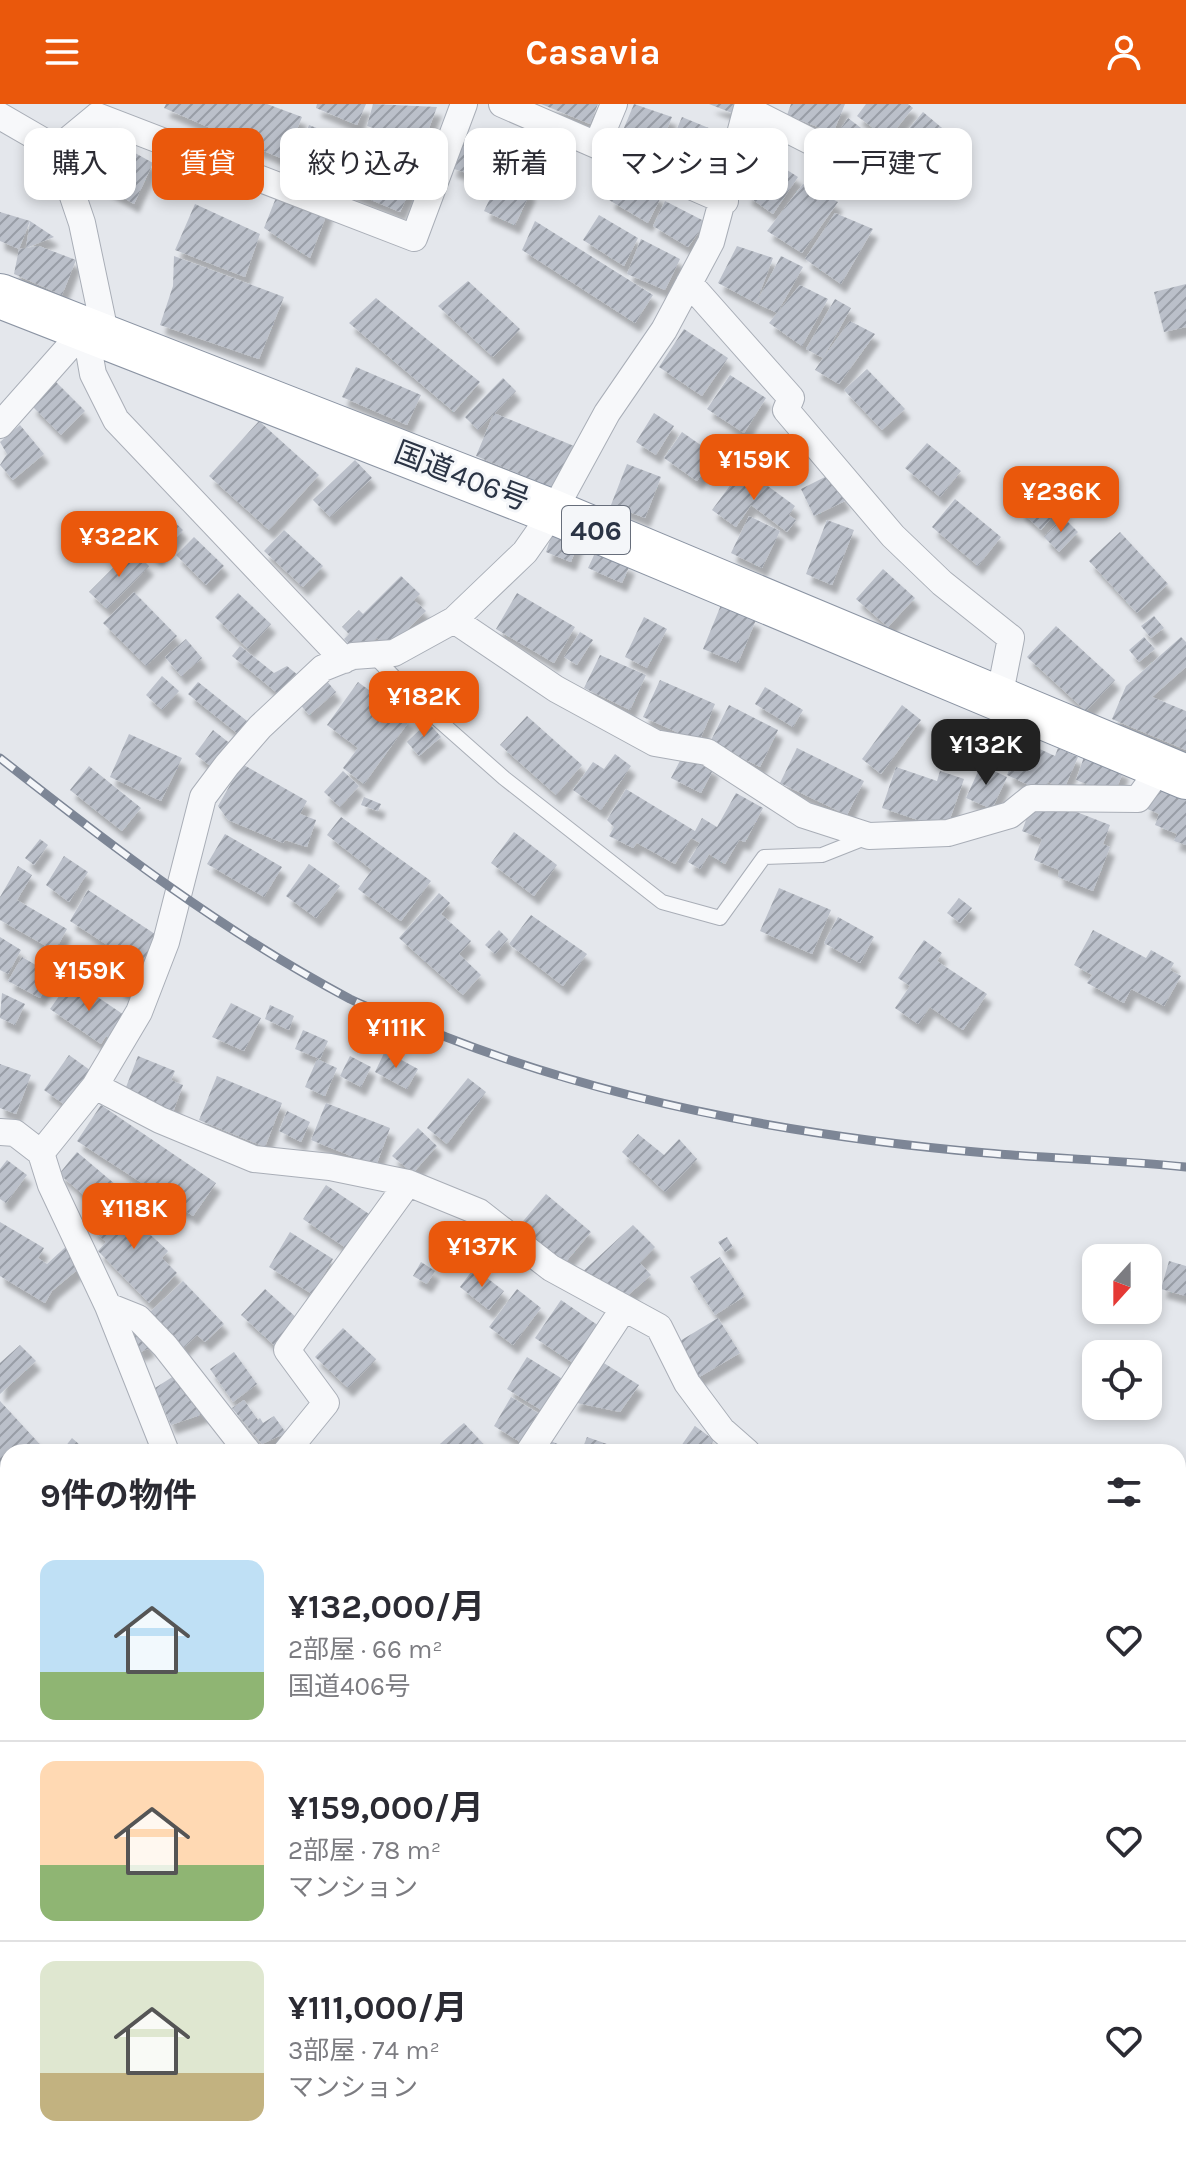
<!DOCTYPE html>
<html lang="ja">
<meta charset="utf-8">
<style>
body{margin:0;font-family:Karla,"Noto Sans JP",sans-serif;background:#f7f7f7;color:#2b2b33;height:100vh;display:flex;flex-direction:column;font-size:30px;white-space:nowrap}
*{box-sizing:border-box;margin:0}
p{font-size:26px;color:#7c7c81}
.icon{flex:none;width:44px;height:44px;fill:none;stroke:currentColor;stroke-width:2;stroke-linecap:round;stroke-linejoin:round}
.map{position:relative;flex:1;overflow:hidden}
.drawer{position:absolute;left:0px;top:1340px;width:1186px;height:714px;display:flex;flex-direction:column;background:#fff;border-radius:24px 24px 0 0;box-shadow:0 4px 12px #0003}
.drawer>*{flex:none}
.hud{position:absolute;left:24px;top:24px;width:1138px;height:72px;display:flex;gap:16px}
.needle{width:52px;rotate:201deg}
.fabs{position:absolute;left:1082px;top:1140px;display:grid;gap:16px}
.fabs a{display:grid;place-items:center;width:80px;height:80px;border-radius:16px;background:#fff;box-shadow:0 4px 12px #0003;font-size:40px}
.price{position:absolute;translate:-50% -68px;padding:0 18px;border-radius:16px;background:#ea580c;color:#fff;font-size:26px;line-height:52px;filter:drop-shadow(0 2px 4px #0008)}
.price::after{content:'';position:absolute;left:50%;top:48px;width:24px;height:18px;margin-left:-12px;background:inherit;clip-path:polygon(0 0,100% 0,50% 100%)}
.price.current{background:#222;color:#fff}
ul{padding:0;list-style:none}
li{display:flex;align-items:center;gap:24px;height:200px;padding:0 40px}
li+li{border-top:2px solid #e1e1e2}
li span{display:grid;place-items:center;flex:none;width:224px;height:160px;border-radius:16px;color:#555}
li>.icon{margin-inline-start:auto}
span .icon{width:96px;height:96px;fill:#fffc;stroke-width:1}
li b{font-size:34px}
h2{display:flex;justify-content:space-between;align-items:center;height:96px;padding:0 40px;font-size:34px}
.tag{padding:0 28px;border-radius:16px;background:#fff;box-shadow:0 4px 12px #0003;font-size:28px;line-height:72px}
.tag.current{background:#ea580c;color:#fff}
header{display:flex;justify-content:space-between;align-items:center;height:104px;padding:0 40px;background:#ea580c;color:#fff;font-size:36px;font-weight:700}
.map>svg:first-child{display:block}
</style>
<header><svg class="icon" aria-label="menu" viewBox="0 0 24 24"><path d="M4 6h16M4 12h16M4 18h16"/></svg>Casavia<svg class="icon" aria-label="person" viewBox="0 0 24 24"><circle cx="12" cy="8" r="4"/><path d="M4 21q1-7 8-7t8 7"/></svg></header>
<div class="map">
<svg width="1186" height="2053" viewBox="0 0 1186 2053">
<defs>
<pattern id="building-hatch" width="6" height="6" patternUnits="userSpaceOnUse" patternTransform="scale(2)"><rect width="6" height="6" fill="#bbc0ca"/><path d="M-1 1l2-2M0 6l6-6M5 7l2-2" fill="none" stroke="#989da6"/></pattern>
<filter id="shadow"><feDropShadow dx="5" dy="9" stdDeviation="2" flood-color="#0004"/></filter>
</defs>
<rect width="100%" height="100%" fill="#e4e7ec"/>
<path fill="url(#building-hatch)" filter="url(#shadow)" d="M166,0H267L302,13L285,56L164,4Z
M317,0H366L357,21L316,4Z
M373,0L437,3L423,40L367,22Z
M541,0H598L590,20Z
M634,0L672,13L659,46L621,31Z
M709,0H736L732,9Z
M791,0H845L833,29L787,11Z
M866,0H908L913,4L888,35L857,12Z
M923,8L954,34L926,67L895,41Z
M682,13L733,34L719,69L667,48Z
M848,14L865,27L854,42L837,30Z
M309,21L420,65L400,108L292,63Z
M462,32L489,40L479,73L451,64Z
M110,35L153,59L134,100L86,72Z
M770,55L798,73L773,110L746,91Z
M624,70L661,93L648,119L609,96Z
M501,72L531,87L515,121L484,107Z
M803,80L838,98L802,149L767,127Z
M277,91L330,102L310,154L264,124Z
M665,97L706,118L688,143L653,122Z
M195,100L260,130L245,173L175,146Z
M0,108L30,117L54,133L26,144L30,117L19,145L0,137Z
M835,109L873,125L841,180L805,155Z
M599,111L638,134L624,162L583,136Z
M535,117L653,191L635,219L522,146Z
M641,135L680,155L665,186L627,170Z
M39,142L76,156L62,191L14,170L19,145Z
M737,142L773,154L756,199L718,179Z
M174,152L284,193L259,255L160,221L173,182Z
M781,152L803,163L777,209L800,181L828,195L802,242L769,219L777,209L756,199Z
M468,177L520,225L493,253L438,202Z
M1186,180V223L1164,228L1154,188Z
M376,194L480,278L454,308L349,219Z
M835,195L851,204L823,254L850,217L875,230L839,280L815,266L823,254L806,245Z
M684,225L728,254L702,292L659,263Z
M356,263L421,291L407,321L342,293Z
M867,265L905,305L882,326L844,286Z
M730,271L766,294L744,329L707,305Z
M503,274L516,287L478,326L465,313Z
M55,277L85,307L61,331L31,301Z
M494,309L574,342L556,385L476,352Z
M654,309L674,322L656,351L636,338Z
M259,317L319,371L269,426L209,372Z
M20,321L44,350L13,376L0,361L7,350L0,338Z
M682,328L715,351L697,377L664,354Z
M927,339L961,367L940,393L905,364Z
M355,356L372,374L330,413L313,396Z
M627,360L661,373L645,414L611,401Z
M743,364L795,402L789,411L796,416L787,428L751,401L736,423L712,406Z
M831,370L845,397L814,412L801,385Z
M1035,388L1056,408L1041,426L1019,406Z
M955,395L1001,433L978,462L932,423Z
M167,411L183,426L157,454L140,438Z
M749,412L780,427L762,464L731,449Z
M1063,413L1078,428L1059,448L1044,433Z
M827,416L854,426L832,481L806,470Z
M284,426L323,462L303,483L264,447Z
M553,427L579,437L571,458L546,448Z
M1120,428L1168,480L1137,509L1089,457Z
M194,433L224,462L206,481L176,451Z
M132,445L149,462L107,505L89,488Z
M596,447L630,461L622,479L588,464Z
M883,465L915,494L888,523L856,495Z
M401,472L420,490L414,496L426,507L388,545L377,534L358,549L344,535L349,530L342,523L359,506L363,510Z
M134,488L177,532L146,562L103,519Z
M238,489L271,520L248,545L215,513Z
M517,489L575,523L554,559L496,525Z
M721,501L756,516L738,559L703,545Z
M1154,512L1164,524L1151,534L1141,522Z
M644,513L667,525L647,564L625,553Z
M1056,522L1115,576L1086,607L1027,553Z
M580,528L593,536L577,561L564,553Z
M1144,533L1155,545L1139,558L1129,546Z
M1181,533L1186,538V563L1152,593L1186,607V646L1112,615L1126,582Z
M186,535L202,554L181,572L165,553Z
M240,542L274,569L287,562L299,572L282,593L232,552Z
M600,551L646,571L630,606L584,584Z
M162,572L179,587L162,606L146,591Z
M326,576L336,588L309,611L298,598Z
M660,576L715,600L699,638L643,613Z
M198,578L247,617L238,630L188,590Z
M358,578L410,616L364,680L343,664L358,644L327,621Z
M765,583L803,606L793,623L755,600Z
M729,601L778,626L760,663L710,638Z
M902,601L921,616L881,670L862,655Z
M527,612L582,661L556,691L500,641Z
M428,618L441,633L419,652L407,638Z
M213,626L232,641L214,665L195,650Z
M129,630L182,654L161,697L110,673Z
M1022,637L1055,652L1058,644L1078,653L1064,685L1048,678L1044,688L1007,671Z
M797,644L864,677L847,711L780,679Z
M684,649L714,664L701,689L671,674Z
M615,650L631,662L601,706L573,686L593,658L604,665Z
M1085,650L1124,666L1114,691L1076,676Z
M242,660L307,697L300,710L316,716L307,743L285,736L283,739L228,716L218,702Z
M981,661L1007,673L992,705L966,694Z
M89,662L141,704L122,727L70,686Z
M896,663L937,677L940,667L964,675L950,715L921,717L882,704Z
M343,667L359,682L340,703L324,688Z
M1155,677L1186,690V741L1174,737L1177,730L1155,721L1159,710L1145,704Z
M626,685L695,727L702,714L717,723L736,689L763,704L745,738L739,736L725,760L709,750L700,765L688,758L700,739L691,734L675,760L637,739L633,744L609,732L614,723L607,716Z
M364,693L381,700L378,707L361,701Z
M1056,700L1110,721L1103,740L1110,743L1093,787L1058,773L1059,766L1034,756L1042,735L1022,727L1030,705Z
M341,713L431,777L401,817L358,785L372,766L327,731Z
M514,728L557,761L534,792L491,759Z
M225,730L282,763L264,793L207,760Z
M40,735L48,741L34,761L25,754Z
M64,752L88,768L69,798L46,781Z
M309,760L340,782L316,814L286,792Z
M18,762L32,771L17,796L67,825L55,847L0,816V793Z
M779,784L831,806L812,850L760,827Z
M88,786L161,834L143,864L70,817Z
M439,789L450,799L441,810L471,837L459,850L481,871L463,891L399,834Z
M959,794L972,804L960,819L947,809Z
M531,811L587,850L563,882L509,840Z
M838,813L874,833L860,859L824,839Z
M499,826L508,835L495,850L485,841Z
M1093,826L1146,854L1151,846L1174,859L1170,866L1181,872L1164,902L1131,885L1124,899L1087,879L1092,871L1074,861Z
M0,833L21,846L8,870L0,866Z
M924,836L942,849L937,857L987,890L963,926L930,903L918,920L895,904L910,882L898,874Z
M22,853L53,871L40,894L8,877Z
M126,869L146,878L139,894L119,885Z
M71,875L130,915L115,937L106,932L101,940L50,905Z
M2,889L25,900L15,921L0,914Z
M231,899L261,914L244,947L212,933Z
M270,901L294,912L289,926L265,915Z
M303,926L328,937L320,955L295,945Z
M385,947L418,965L407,985L375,968Z
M69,951L94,969L69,1004L44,986Z
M138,952L175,967L171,976L183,981L172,1011L123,991Z
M350,952L371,963L361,983L340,972Z
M317,955L337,964L325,992L305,983Z
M0,960L31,971L16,1010L0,1004Z
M217,972L282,999L265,1043L199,1016Z
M468,974L486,988L447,1040L427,1024Z
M326,999L390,1024L376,1062L311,1036Z
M101,1001L216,1079L193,1112L77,1037Z
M287,1007L310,1018L301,1038L279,1027Z
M418,1024L437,1042L413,1069L392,1052Z
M638,1030L664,1051L679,1035L697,1055L665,1088L622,1048Z
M77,1048L116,1081L98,1103L59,1070Z
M7,1056L27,1071L6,1099L0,1095V1065Z
M130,1078L146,1091L137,1103L120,1090Z
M326,1081L369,1110L346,1144L303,1115Z
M546,1090L591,1128L564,1160L519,1122Z
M121,1094L135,1106L130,1112L168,1147L162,1154L177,1169L149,1199L98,1147L106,1138L92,1125Z
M0,1118L44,1144L38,1154L47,1160L72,1137L82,1162L52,1187L45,1199L0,1172Z
M633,1121L655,1143L640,1159L651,1171L626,1193L578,1172Z
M290,1128L333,1155L312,1190L269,1163Z
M727,1133L733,1143L725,1148L718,1138Z
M720,1153L745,1192L715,1211L690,1173Z
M1169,1157L1186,1162V1192L1161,1185Z
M421,1158L435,1167L427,1180L413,1172Z
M474,1164L504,1187L489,1206L460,1183Z
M183,1177L224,1220L205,1238L197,1231L182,1245L149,1209Z
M265,1185L300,1217L276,1243L241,1211Z
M517,1185L541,1204L513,1241L489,1223Z
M561,1196L599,1222L573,1259L535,1234Z
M718,1214L740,1249L696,1275L675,1240Z
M140,1221L150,1244L138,1249L128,1226Z
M343,1224L376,1255L348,1284L315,1253Z
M20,1241L36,1257L0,1290V1259Z
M234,1248L257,1280L233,1298L210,1265Z
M527,1253L561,1274L541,1306L507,1285Z
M599,1256L639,1281L620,1308L572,1298Z
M177,1270L206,1309L171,1321L155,1284Z
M511,1293L538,1309L520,1338L494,1322Z
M244,1296L258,1316L260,1314L263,1319L274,1312L286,1329L262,1340L232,1304Z
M0,1297L47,1348H8V1372L0,1363Z
M464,1319L491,1348H431L459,1323Z
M695,1322L714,1336L706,1348H690L681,1342Z
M587,1333L607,1340L605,1348H581Z
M72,1334L88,1348H61Z
M548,1336L577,1348H543Z
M354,2046H383L376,2053H361Z
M392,2046H413L420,2053H384Z
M471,2046H507L502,2053H471L474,2048Z
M508,2046H538L533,2053H517Z
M579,2046H650L645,2053H588Z
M665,2046H703L706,2049L703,2053H660Z"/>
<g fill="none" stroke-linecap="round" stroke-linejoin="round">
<defs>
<path id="lane" d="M373,551L417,597L504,674L662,798L720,814L764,753L822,751L865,734"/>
<path id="street" d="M502,0L725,97
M747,5L887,76
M0,12L57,45L82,119L106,233
M597,41L614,0
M57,45L97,12L414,134L464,0
M689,179L791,294L786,306L893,432L942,479L1011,534L999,594
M85,225L93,270L116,316L344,556
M0,321L85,225
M454,516L556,585L655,639L707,648L804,711L869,732L948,729L1010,711L1031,694L1138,695L1161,663
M95,982L160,1016L254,1055L330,1063L408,1079L479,1108L551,1164L659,1223L687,1279L722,1326L747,1348
M0,1028L15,1029L41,1049L51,1081L108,1202L166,1348
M41,1049L95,982L139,908L166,838L203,693L227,661L260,623L323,564L353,552L394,549L454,516L525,448L553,408L607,309L664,226L711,138L748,0
M108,1202L138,1214L165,1242L248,1348
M286,1348L326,1299L287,1246L408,1079
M529,1348L624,1204
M1178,1675L1186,1686
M455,2046L458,2053
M844,2046L860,2053
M549,2053L553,2046"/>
<path id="highway" d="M0,192L553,408L1186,673"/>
</defs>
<use href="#lane" stroke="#a9aeb7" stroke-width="16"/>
<use href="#street" stroke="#a9aeb7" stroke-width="28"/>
<use href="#highway" stroke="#8b94a3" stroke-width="46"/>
<use href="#lane" stroke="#f7f8fa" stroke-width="14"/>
<use href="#street" stroke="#f7f8fa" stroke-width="26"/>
<use href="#highway" stroke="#fff" stroke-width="44"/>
<defs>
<path id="rail" d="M0,654C111,742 225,829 350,895C381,910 415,920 446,933C617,1000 804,1033 987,1049C1053,1055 1120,1056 1186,1063"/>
</defs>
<use href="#rail" stroke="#7d8696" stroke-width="9"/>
<use href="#rail" stroke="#f4f6f9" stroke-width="6" stroke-dasharray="18" stroke-linecap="butt"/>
</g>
<g text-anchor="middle" stroke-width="6" stroke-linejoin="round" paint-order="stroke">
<rect fill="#f4f6f9" stroke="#676e7b" stroke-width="2" x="562" y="402" width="68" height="48" rx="6"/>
<g font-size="28" font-weight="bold" fill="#2b3445">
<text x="596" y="436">406</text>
</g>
<g font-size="30" fill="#2b3445" stroke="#f4f6f9">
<text transform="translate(462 372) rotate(21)" y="10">国道406号</text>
</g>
</g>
</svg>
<div class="fabs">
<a><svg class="needle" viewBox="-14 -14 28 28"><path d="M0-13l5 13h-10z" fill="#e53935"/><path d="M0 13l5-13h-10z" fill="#7c7c81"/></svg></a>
<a><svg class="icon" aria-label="locate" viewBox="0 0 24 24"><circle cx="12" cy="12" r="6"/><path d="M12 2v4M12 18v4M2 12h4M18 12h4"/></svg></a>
</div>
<b class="price" style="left:754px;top:398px">¥159K</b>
<b class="price" style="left:1061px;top:430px">¥236K</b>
<b class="price" style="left:119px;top:475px">¥322K</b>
<b class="price" style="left:424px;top:635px">¥182K</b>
<b class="price current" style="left:986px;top:683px">¥132K</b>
<b class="price" style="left:89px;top:909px">¥159K</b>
<b class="price" style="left:396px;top:966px">¥111K</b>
<b class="price" style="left:134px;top:1147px">¥118K</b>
<b class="price" style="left:482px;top:1185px">¥137K</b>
<div class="hud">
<a class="tag">購入</a>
<a class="tag current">賃貸</a>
<a class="tag">絞り込み</a>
<a class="tag">新着</a>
<a class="tag">マンション</a>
<a class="tag">一戸建て</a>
</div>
<section class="drawer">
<h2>9件の物件<svg class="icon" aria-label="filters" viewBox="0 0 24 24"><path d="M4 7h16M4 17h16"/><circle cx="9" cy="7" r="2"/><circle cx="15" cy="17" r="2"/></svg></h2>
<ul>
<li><span style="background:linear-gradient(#bfe0f5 70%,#8fb573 0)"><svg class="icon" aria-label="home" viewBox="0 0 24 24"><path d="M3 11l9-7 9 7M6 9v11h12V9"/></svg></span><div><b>¥132,000/月</b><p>2部屋 · 66 m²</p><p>国道406号</p></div><svg class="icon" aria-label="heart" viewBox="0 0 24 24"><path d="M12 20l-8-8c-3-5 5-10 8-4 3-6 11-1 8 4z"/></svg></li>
<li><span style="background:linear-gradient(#ffd9b3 65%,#8fb573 0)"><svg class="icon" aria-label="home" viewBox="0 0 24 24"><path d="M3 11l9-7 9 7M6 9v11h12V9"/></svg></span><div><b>¥159,000/月</b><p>2部屋 · 78 m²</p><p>マンション</p></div><svg class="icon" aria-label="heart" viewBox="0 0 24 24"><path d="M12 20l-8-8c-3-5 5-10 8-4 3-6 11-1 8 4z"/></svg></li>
<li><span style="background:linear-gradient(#dfe7d0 70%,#c2b280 0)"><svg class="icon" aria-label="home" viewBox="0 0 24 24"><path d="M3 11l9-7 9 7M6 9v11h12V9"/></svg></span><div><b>¥111,000/月</b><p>3部屋 · 74 m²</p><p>マンション</p></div><svg class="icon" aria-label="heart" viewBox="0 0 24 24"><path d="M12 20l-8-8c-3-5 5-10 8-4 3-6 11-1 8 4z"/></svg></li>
</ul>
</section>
</div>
